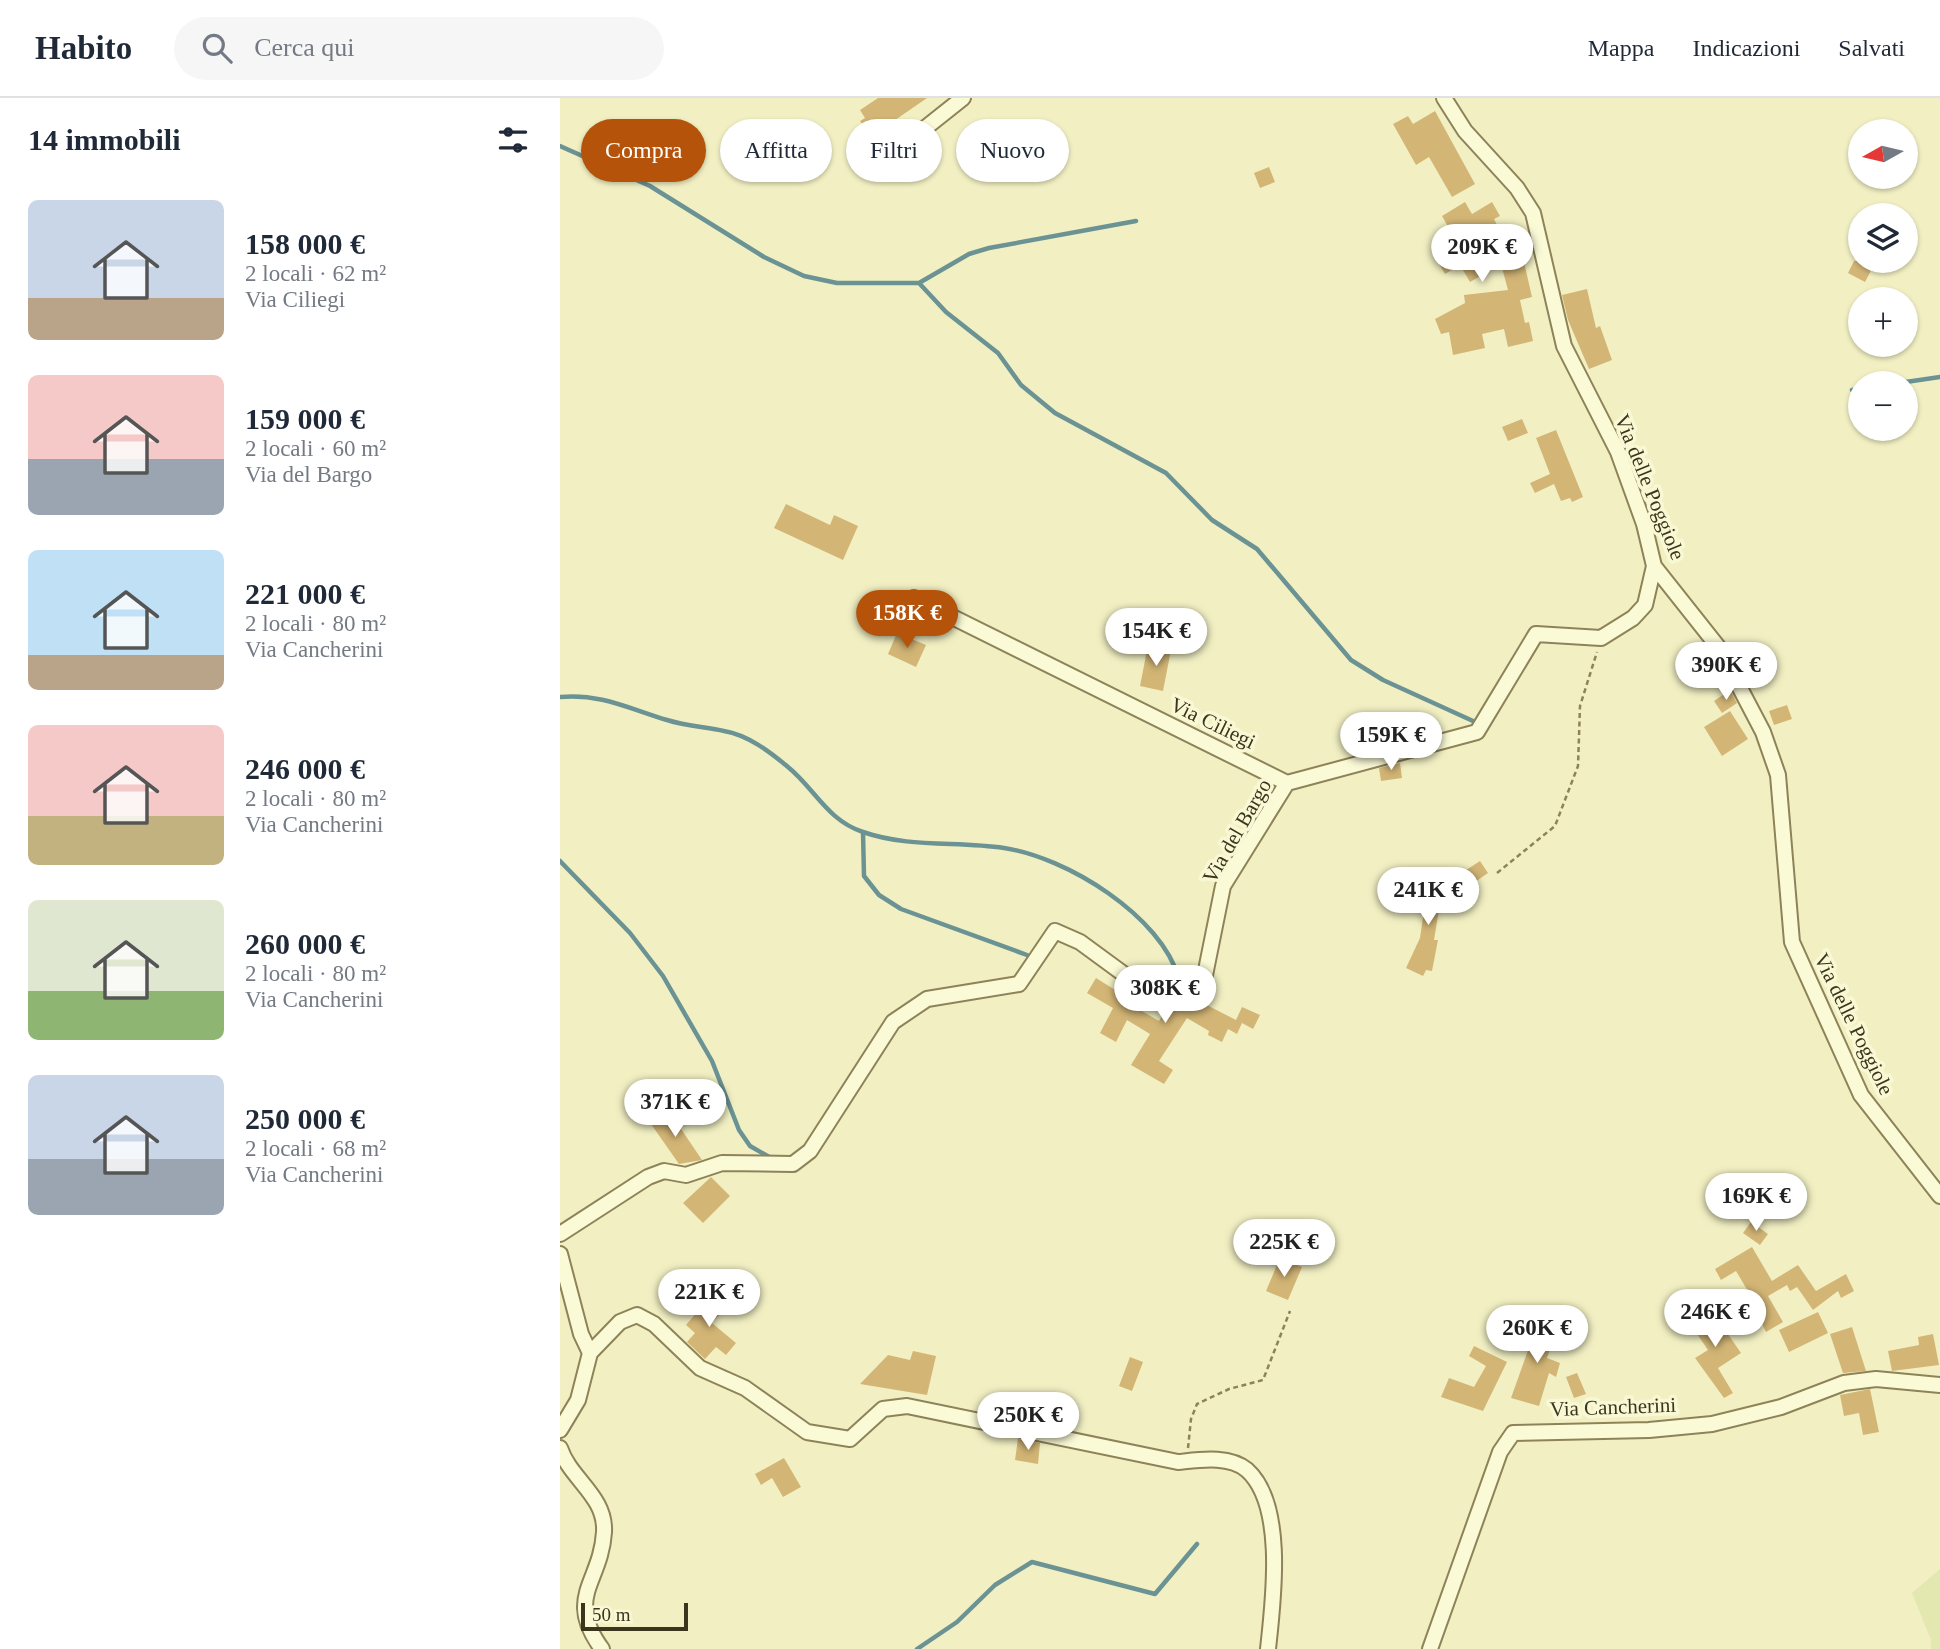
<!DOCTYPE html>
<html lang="it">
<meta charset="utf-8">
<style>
body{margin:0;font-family:"Times New Roman",serif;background:#f6f6f7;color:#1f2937;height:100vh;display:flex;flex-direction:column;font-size:26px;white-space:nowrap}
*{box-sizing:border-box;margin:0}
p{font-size:23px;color:#747a83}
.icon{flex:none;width:38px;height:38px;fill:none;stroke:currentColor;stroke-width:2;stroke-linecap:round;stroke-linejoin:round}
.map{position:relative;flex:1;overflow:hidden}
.panel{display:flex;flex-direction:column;background:#fff;width:560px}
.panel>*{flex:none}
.hud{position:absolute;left:21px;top:21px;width:665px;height:63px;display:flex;gap:14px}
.needle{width:46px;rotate:262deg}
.fabs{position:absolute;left:1288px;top:21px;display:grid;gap:14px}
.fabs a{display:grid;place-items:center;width:70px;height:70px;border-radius:50%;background:#fff;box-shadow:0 2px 5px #0004;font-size:35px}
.scale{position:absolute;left:21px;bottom:18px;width:107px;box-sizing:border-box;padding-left:7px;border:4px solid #3c351d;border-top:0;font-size:19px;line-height:24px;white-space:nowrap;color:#3c351d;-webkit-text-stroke:5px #f8f8d4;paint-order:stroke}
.price{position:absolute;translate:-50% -60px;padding:0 16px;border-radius:24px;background:#fff;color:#222;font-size:23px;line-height:46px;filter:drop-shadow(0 2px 4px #0008)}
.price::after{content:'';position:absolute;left:50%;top:42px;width:21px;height:16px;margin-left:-10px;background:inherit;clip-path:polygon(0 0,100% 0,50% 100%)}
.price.current{background:#b45309;color:#fff}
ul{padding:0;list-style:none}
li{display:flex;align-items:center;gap:21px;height:175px;padding:0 28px}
li span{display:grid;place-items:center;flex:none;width:196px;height:140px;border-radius:10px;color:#555}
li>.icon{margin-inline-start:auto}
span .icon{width:84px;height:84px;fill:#fffc;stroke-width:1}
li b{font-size:30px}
h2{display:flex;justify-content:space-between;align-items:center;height:84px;padding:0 28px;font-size:30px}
.pill{padding:0 24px;border-radius:32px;background:#fff;box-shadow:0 2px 5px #0004;font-size:24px;line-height:63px}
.pill.current{background:#b45309;color:#fff}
header{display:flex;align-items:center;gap:42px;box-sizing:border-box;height:98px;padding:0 35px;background:#fff;border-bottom:2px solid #e0e1e3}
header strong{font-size:33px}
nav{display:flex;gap:38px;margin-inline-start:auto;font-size:24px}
.search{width:490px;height:63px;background:#f6f6f7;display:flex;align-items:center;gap:18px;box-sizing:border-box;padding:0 24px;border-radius:38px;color:#747a83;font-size:26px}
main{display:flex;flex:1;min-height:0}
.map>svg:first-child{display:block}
</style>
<header>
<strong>Habito</strong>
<div class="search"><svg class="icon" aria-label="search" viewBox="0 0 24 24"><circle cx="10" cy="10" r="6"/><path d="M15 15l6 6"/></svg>Cerca qui</div>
<nav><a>Mappa</a><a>Indicazioni</a><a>Salvati</a></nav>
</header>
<main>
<section class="panel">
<h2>14 immobili<svg class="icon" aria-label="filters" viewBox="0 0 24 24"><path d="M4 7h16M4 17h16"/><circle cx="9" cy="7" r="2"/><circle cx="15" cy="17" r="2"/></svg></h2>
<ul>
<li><span style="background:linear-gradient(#c9d6e8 70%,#b9a48a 0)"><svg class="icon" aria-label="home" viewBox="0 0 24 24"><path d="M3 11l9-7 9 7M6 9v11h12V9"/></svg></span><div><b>158 000 €</b><p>2 locali · 62 m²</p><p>Via Ciliegi</p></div></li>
<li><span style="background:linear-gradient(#f6c9c9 60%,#9aa5b1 0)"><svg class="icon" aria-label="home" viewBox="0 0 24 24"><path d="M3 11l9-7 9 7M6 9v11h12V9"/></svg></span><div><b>159 000 €</b><p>2 locali · 60 m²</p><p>Via del Bargo</p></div></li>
<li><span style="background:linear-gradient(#bfe0f5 75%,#b9a48a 0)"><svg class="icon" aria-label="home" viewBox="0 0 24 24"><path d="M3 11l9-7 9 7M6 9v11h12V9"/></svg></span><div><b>221 000 €</b><p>2 locali · 80 m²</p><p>Via Cancherini</p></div></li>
<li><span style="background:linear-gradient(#f6c9c9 65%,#c2b280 0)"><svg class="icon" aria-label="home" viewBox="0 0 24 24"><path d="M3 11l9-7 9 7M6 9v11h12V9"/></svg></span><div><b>246 000 €</b><p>2 locali · 80 m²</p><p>Via Cancherini</p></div></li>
<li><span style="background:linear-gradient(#dfe7d0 65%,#8fb573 0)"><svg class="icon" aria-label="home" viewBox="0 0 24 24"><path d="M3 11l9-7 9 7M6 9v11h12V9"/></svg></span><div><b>260 000 €</b><p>2 locali · 80 m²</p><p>Via Cancherini</p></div></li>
<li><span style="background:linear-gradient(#c9d6e8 60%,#9aa5b1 0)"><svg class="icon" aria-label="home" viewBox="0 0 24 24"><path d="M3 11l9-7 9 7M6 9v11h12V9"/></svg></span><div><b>250 000 €</b><p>2 locali · 68 m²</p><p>Via Cancherini</p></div></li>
</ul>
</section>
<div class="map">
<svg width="1380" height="1551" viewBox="0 0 1380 1551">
<rect width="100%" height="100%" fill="#f2f0c3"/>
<path fill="#e2e8b0" d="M1380,1471V1551H1371V1542L1352,1495Z"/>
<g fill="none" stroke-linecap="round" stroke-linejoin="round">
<path stroke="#6b9394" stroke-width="4.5" d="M0,48L90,88L204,159L244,178L277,185H359L386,214L438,255L461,287L495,315L606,375L652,422L697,451L791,562L823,582L913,623
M359,185L409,156L429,150L576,123
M1339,285L1380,279
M1292,292L1300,291
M0,599C40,595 70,611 107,622C126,628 145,629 164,633C188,637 210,654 228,669C255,691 267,722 303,734C349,750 397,743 444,750C506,759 602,818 619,881
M303,734L304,778L319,797L341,811L467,857
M0,763L70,835L103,878L152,963L179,1032L190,1048L211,1060
M357,1551L397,1524L435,1487L472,1464L595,1496L637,1446"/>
</g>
<path fill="#d3b676" d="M318,0H367L312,38L300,23L305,20L300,12Z
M875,13L915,86L892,99L869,59L856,67L833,26L848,18L853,26Z
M709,69L715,84L700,90L694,75Z
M905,104L912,116L932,104L940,118L934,121L938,129L913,144L922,161L961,151L972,199L960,202L965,225L969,224L973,243L948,249L944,231L922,236L925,250L893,257L889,234L881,236L875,221L905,205L904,197L948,192L941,166L910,184L900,167L885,176L871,152L894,139L882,118Z
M1294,163H1316L1305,184L1288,175Z
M1027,191L1036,230L1040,228L1052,262L1029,271L1008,222L1002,197Z
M962,321L968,335L948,343L942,329Z
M996,332L1023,399L1012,404L1010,400L1001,403L994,386L975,395L970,385L990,376L976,340Z
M226,406L270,427L274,417L298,428L283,462L214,430Z
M337,535L366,547L356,569L328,556Z
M588,547L611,552L603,593L580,588Z
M1170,592L1177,605L1162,615L1154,603Z
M1227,607L1232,621L1214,627L1209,613Z
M1170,613L1188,641L1162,658L1144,629Z
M840,665L842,680L821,683L819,670Z
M920,763L928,775L912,786L903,774Z
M865,777L884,781L874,842H878L872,873L866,872L863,878L846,870L860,840L864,812L859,811Z
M536,880L560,895L558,899L599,923L612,900L619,896L633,900L676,922L682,909L700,917L693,931L682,925L677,936L668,931L662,944L648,937L649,933L627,920L599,963L613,972L604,986L571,967L590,936L567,922L556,944L540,935L553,910L527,895Z
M109,1013L142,1062L119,1066L91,1026Z
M151,1079L170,1098L143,1125L123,1105Z
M1191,1124L1208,1136L1200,1147L1183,1135Z
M1192,1149L1212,1183L1238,1167L1256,1193L1286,1176L1294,1193L1281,1200L1278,1193L1253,1212L1237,1189L1230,1193L1227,1187L1208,1198L1223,1224L1206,1234L1202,1226L1189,1234L1175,1210L1192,1200L1176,1173L1161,1182L1155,1171Z
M720,1160L742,1169L728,1202L706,1193Z
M153,1195L167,1208L152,1225L176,1245L166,1257L156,1249L145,1261L127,1244L135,1235L126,1227Z
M1150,1210L1181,1255L1158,1270L1173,1295L1164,1300L1135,1260L1148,1252L1129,1224Z
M982,1213L996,1217L984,1249L990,1251L987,1260L1000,1265L996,1279L989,1275L979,1308L951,1300Z
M1258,1214L1268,1235L1229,1254L1219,1232Z
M1292,1229L1306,1273L1283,1275L1270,1236Z
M1373,1236L1379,1267L1332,1273L1328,1253L1359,1247L1358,1239Z
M914,1248L947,1264L923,1313L881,1299L889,1280L914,1289L926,1268L909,1258Z
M353,1253L376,1258L367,1297L300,1286L328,1257L350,1262Z
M570,1259L583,1264L572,1293L559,1288Z
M1017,1275L1026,1296L1014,1300L1006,1279Z
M1310,1291L1319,1334L1303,1337L1299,1315L1284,1318L1280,1297Z
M458,1341L480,1345L478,1366L455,1362Z
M224,1360L241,1389L223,1399L212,1380L201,1387L195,1376Z"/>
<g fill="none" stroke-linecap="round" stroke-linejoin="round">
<defs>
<path id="minor" d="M884,0L905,33L957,90L973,115L1004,248L1058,354L1084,426L1094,468L1159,550L1203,634L1218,677L1232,844L1301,997L1380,1098
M325,62L403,0
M342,520L354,500L727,685
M0,1136L88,1079L104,1073L126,1077L162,1065L233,1066L250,1053L333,924L367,901L459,886L495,833L520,844L595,899L618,886L642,892L663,788L727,685L917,634L976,536L1041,540L1073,520L1085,507L1094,468
M0,1156L21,1236L30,1255L60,1224L77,1217L94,1226L140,1270L185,1290L247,1334L290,1341L323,1311L347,1308L618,1364C639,1362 669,1357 687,1372C726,1407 713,1504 708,1551
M0,1332L18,1302L30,1255
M0,1350C10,1381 46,1398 44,1434C41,1485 4,1499 42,1551
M870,1551L940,1354L953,1335L1089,1332L1152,1326L1221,1309L1284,1285L1316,1281L1380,1287"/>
</defs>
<use href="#minor" stroke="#8e8358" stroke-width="18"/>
<path stroke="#8e8358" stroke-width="2.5" stroke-dasharray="5 3.5" stroke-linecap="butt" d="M937,775L995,728L1018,668L1020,608L1037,554
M628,1350L631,1321L637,1306L669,1291L703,1282L730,1213"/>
<use href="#minor" stroke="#fbfad7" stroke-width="14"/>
</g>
<g text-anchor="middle" stroke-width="7" stroke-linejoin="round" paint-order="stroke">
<g font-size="21" fill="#3c351d" stroke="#f8f8d4">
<text transform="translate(1090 389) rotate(68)" y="7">Via delle Poggiole</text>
<text transform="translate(653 625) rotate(26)" y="7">Via Ciliegi</text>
<text transform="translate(677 733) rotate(-60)" y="7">Via del Bargo</text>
<text transform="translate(1294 926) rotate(64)" y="7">Via delle Poggiole</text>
<text transform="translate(1053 1309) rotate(-2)" y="7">Via Cancherini</text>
</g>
</g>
</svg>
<div class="fabs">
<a><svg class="needle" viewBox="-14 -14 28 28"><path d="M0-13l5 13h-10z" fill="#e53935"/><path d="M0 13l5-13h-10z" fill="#747a83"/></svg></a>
<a><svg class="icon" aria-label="layers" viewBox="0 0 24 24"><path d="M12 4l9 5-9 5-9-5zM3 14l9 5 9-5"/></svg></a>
<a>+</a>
<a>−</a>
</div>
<div class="scale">50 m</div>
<b class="price" style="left:922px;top:186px">209K €</b>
<b class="price current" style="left:347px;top:552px">158K €</b>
<b class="price" style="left:596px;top:570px">154K €</b>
<b class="price" style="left:1166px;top:604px">390K €</b>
<b class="price" style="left:831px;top:674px">159K €</b>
<b class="price" style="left:868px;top:829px">241K €</b>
<b class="price" style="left:605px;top:927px">308K €</b>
<b class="price" style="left:115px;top:1041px">371K €</b>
<b class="price" style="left:1196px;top:1135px">169K €</b>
<b class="price" style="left:724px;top:1181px">225K €</b>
<b class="price" style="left:149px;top:1231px">221K €</b>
<b class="price" style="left:1155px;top:1251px">246K €</b>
<b class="price" style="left:977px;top:1267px">260K €</b>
<b class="price" style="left:468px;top:1354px">250K €</b>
<div class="hud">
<a class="pill current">Compra</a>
<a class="pill">Affitta</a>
<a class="pill">Filtri</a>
<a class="pill">Nuovo</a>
</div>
</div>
</main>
